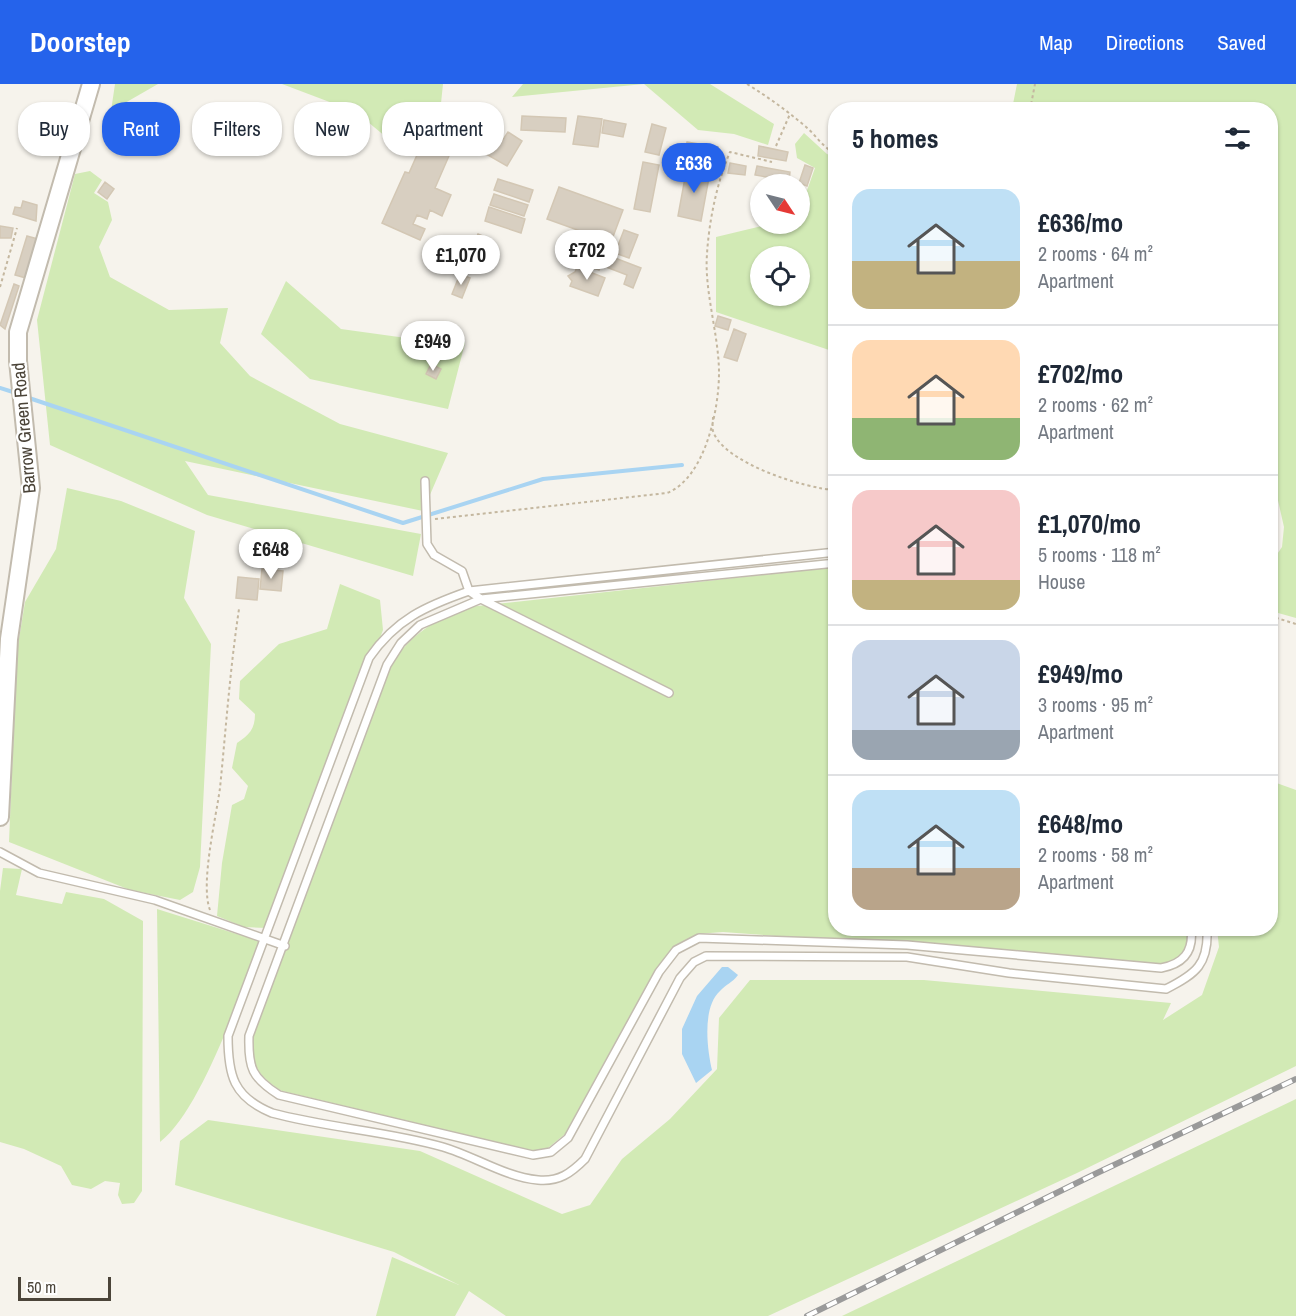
<!DOCTYPE html>
<meta charset="utf-8">
<style>
body{margin:0;font-family:"Archivo Narrow",sans-serif;background:#f6f6f7;color:#1f2937;height:100vh;display:flex;flex-direction:column;font-size:22px;white-space:nowrap}
*{box-sizing:border-box;margin:0}
p{font-size:20px;color:#747a83}
.icon{flex:none;width:33px;height:33px;fill:none;stroke:currentColor;stroke-width:2;stroke-linecap:round;stroke-linejoin:round}
.map{position:relative;flex:1;overflow:hidden}
.side{position:absolute;left:828px;top:18px;width:450px;height:834px;display:flex;flex-direction:column;background:#fff;border-radius:24px;box-shadow:0 2px 4px #0004}
.side>*{flex:none}
.guide{position:absolute;left:18px;top:18px;width:570px;height:54px;display:flex;gap:12px}
.needle{width:39px;rotate:125deg}
.fabs{position:absolute;left:750px;top:90px;display:grid;gap:12px}
.fabs a{display:grid;place-items:center;width:60px;height:60px;border-radius:50%;background:#fff;box-shadow:0 2px 4px #0004;font-size:30px}
.scale{position:absolute;left:18px;bottom:15px;width:93px;box-sizing:border-box;padding-left:6px;border:3px solid #4b4439;border-top:0;font-size:16px;line-height:21px;white-space:nowrap;color:#4b4439;-webkit-text-stroke:4px #fff;paint-order:stroke}
.price{position:absolute;translate:-50% -51px;padding:0 14px;border-radius:21px;background:#fff;color:#222;font-size:20px;line-height:39px;filter:drop-shadow(0 2px 3px #0008)}
.price::after{content:'';position:absolute;left:50%;top:36px;width:18px;height:14px;margin-left:-9px;background:inherit;clip-path:polygon(0 0,100% 0,50% 100%)}
.price.on{background:#2563eb;color:#fff}
ul{padding:0;list-style:none}
li{display:flex;align-items:center;gap:18px;height:150px;padding:0 24px}
li+li{border-top:2px solid #e0e1e3}
li span{display:grid;place-items:center;flex:none;width:168px;height:120px;border-radius:18px;color:#555}
li>.icon{margin-inline-start:auto}
span .icon{width:72px;height:72px;fill:#fffc;stroke-width:1}
li b{font-size:26px}
h2{display:flex;justify-content:space-between;align-items:center;height:72px;padding:0 24px;font-size:26px}
.chip{padding:0 21px;border-radius:24px;background:#fff;box-shadow:0 2px 4px #0004;font-size:21px;line-height:54px}
.chip.on{background:#2563eb;color:#fff}
header{display:flex;align-items:center;gap:36px;box-sizing:border-box;height:84px;padding:0 30px;background:#2563eb;color:#fff}
header strong{font-size:28px}
nav{display:flex;gap:33px;margin-inline-start:auto;font-size:21px}
.map>svg:first-child{display:block}
</style>
<header>
<strong>Doorstep</strong>
<nav><a>Map</a><a>Directions</a><a>Saved</a></nav>
</header>
<div class="map">
<svg width="1296" height="1232" viewBox="0 0 1296 1232">
<rect width="100%" height="100%" fill="#f6f3ec"/>
<path fill="#d2eab5" fill-rule="evenodd" d="M115,0H158L111,27Z
M282,0H443L438,48L428,44L398,63L356,28Z
M523,0H710L774,40L768,61L734,50L698,46L644,0L512,13Z
M1017,0H1296V534L1271,527V479L1282,463L1284,443L1277,412L1270,406V26L1012,25Z
M804,49L827,70L835,73V268L716,228V153L770,140H800V126L815,84L797,74L795,60ZM760,172H800V212H760Z
M90,87L102,96L94,109L108,118L112,136L99,163L110,193L169,226L228,224L220,259L250,292L340,340L448,369L423,427L185,377L208,411L421,450L413,492L207,431L50,361L37,236L75,90Z
M286,197L341,245L435,258L451,245L465,259L448,325L310,295L261,250Z
M67,404L121,417L195,447L184,514L211,560L200,783L193,808L180,816L130,806L9,758L17,567L25,518L56,465Z
M835,483L836,844L1188,845C1190,865 1181,877 1161,881L723,848L697,850L674,862L654,888L565,1050L548,1064L533,1067L282,1007C256,990 252,982 253,952L390,582C412,549 432,538 468,523Z
M340,500L380,516L383,546L303,759L266,844L244,843L217,832L222,779L232,721L244,715L248,702L232,684L237,659C249,651 255,645 255,630L239,615L240,597L279,560L327,545Z
M1271,697L1296,706V982L1077,1089L768,1232H506L469,1207L455,1232H376L392,1173L459,1201L394,1168L175,1101L180,1057L208,1036L420,1067L562,1130L590,1121L622,1075L670,1035L717,985L719,934L750,896H924L1171,919L1163,936L1202,911L1219,863L1217,845L1270,844Z
M3,784L22,785L16,811L62,820L66,808L104,815L143,837L142,1107L134,1119L122,1120L118,1111L120,1099L105,1097L91,1105L72,1101L61,1082L24,1065L0,1058V807Z
M157,825L262,858C240,909 201,1027 160,1058Z
M1296,1015V1232H842Z"/>
<path fill="#a9d4f2" d="M722,883H728L738,891C732,899 726,900 720,907C702,923 707,965 712,986L696,999L682,970V945L697,912Z"/>
<g fill="none" stroke-linecap="round" stroke-linejoin="round">
<path stroke="#a9d4f2" stroke-width="4" d="M0,304L16,309
M26,313L403,439L543,395L682,381"/>
</g>
<path fill="#d8cfc1" stroke="#d3c7b4" stroke-width="1.5" d="M522,32L566,34L565,48L521,46Z
M578,32L602,35L598,63L573,60Z
M604,36L626,40L623,53L602,49Z
M487,37L500,45L496,53L502,57L508,48L522,57L507,82L472,62Z
M652,40L666,44L659,71L645,68Z
M425,53L452,65L435,104L451,111L442,132L430,126L427,135L417,131L413,140L425,145L420,156L382,139L405,88L409,89Z
M687,58L718,63L714,87L683,81Z
M759,62L788,68L786,77L758,72Z
M643,78L659,81L650,128L634,125Z
M730,79L746,82L745,91L728,89Z
M805,81L813,84L807,102L799,99Z
M757,82L790,88L789,97L755,91Z
M687,83L710,88L701,137L678,132Z
M498,95L533,106L529,118L494,106Z
M105,98L114,105L107,115L98,108Z
M559,103L623,126L611,158L547,135Z
M494,110L528,121L524,132L490,121Z
M23,117L37,121L36,137L13,130L15,123L21,124Z
M489,123L525,135L521,149L485,137Z
M0,142L13,144L11,154H0Z
M624,146L638,151L629,174L615,169Z
M478,150L487,154L483,163L474,160Z
M27,152L38,155L26,194L15,191Z
M589,164L641,184L633,204L624,200L627,191L601,181L599,186L583,180Z
M577,183L605,194L598,212L570,202L572,197L568,192L575,188Z
M460,190L470,194L462,214L452,210Z
M14,200L19,202L5,245L0,241Z
M718,232L731,236L728,246L715,242Z
M734,245L746,250L737,277L724,273Z
M431,280L441,285L436,295L426,290Z
M262,485L283,487L281,507L260,505Z
M238,493L259,495L257,516L236,514Z"/>
<g fill="none" stroke-linecap="round" stroke-linejoin="round">
<defs>
<path id="service" d="M425,397L427,460L434,471L462,487L469,507L481,515L669,609
M1270,429L1273,436L1270,459
M836,468L469,507C426,522 396,535 369,574L228,952C228,991 233,1013 272,1029C328,1044 387,1047 443,1063C474,1072 505,1093 538,1096C559,1098 571,1089 585,1075L680,894L694,878L706,872L907,873L1009,889L1166,905C1196,890 1209,880 1207,844
M836,479L481,515L420,541L401,559L387,581L249,952C248,984 252,994 279,1011L533,1071L551,1068L568,1054L659,888L676,866L699,854L907,861L1161,884C1183,880 1194,868 1191,844
M0,768L39,789L155,816L285,862"/>
<path id="tertiary" d="M0,733L9,555L31,404L18,277V248L91,0"/>
</defs>
<use href="#service" stroke="#c2bbae" stroke-width="10"/>
<use href="#tertiary" stroke="#c2bbae" stroke-width="20"/>
<path stroke="#c4b79f" stroke-width="2" stroke-dasharray="3 3" stroke-linecap="butt" d="M747,0C768,13 786,26 805,42C816,51 823,64 836,70
M1030,26L1035,0
M776,62L790,30
M0,203L17,144
M713,333C713,337 712,344 713,347C723,379 806,405 836,406
M435,435L667,409C705,394 719,326 719,289C719,251 704,207 707,170C709,137 717,98 730,68L772,78
M1270,532L1296,540
M210,826C200,800 216,734 220,704C226,644 230,585 239,525"/>
<use href="#service" stroke="#fff" stroke-width="7"/>
<use href="#tertiary" stroke="#fff" stroke-width="16"/>
<defs>
<path id="rail" d="M807,1232L1097,1089L1296,995"/>
</defs>
<use href="#rail" stroke="#9a9a9a" stroke-width="6"/>
<use href="#rail" stroke="#fff" stroke-width="4" stroke-dasharray="11" stroke-linecap="butt"/>
</g>
<g text-anchor="middle" stroke-width="4.5" stroke-linejoin="round" paint-order="stroke">
<g font-size="18" fill="#4b4439" stroke="#fff">
<text transform="translate(24 344) rotate(-95)" y="6">Barrow Green Road</text>
</g>
</g>
</svg>
<div class="fabs">
<a><svg class="needle" viewBox="-14 -14 28 28"><path d="M0-13l5 13h-10z" fill="#e53935"/><path d="M0 13l5-13h-10z" fill="#747a83"/></svg></a>
<a><svg class="icon" aria-label="locate" viewBox="0 0 24 24"><circle cx="12" cy="12" r="6"/><path d="M12 2v4M12 18v4M2 12h4M18 12h4"/></svg></a>
</div>
<div class="scale">50 m</div>
<b class="price on" style="left:694px;top:110px">£636</b>
<b class="price" style="left:587px;top:197px">£702</b>
<b class="price" style="left:461px;top:202px">£1,070</b>
<b class="price" style="left:433px;top:288px">£949</b>
<b class="price" style="left:271px;top:496px">£648</b>
<div class="guide">
<a class="chip">Buy</a>
<a class="chip on">Rent</a>
<a class="chip">Filters</a>
<a class="chip">New</a>
<a class="chip">Apartment</a>
</div>
<section class="side">
<h2>5 homes<svg class="icon" aria-label="filters" viewBox="0 0 24 24"><path d="M4 7h16M4 17h16"/><circle cx="9" cy="7" r="2"/><circle cx="15" cy="17" r="2"/></svg></h2>
<ul>
<li><span style="background:linear-gradient(#bfe0f5 60%,#c2b280 0)"><svg class="icon" aria-label="home" viewBox="0 0 24 24"><path d="M3 11l9-7 9 7M6 9v11h12V9"/></svg></span><div><b>£636/mo</b><p>2 rooms · 64 m²</p><p>Apartment</p></div></li>
<li><span style="background:linear-gradient(#ffd9b3 65%,#8fb573 0)"><svg class="icon" aria-label="home" viewBox="0 0 24 24"><path d="M3 11l9-7 9 7M6 9v11h12V9"/></svg></span><div><b>£702/mo</b><p>2 rooms · 62 m²</p><p>Apartment</p></div></li>
<li><span style="background:linear-gradient(#f6c9c9 75%,#c2b280 0)"><svg class="icon" aria-label="home" viewBox="0 0 24 24"><path d="M3 11l9-7 9 7M6 9v11h12V9"/></svg></span><div><b>£1,070/mo</b><p>5 rooms · 118 m²</p><p>House</p></div></li>
<li><span style="background:linear-gradient(#c9d6e8 75%,#9aa5b1 0)"><svg class="icon" aria-label="home" viewBox="0 0 24 24"><path d="M3 11l9-7 9 7M6 9v11h12V9"/></svg></span><div><b>£949/mo</b><p>3 rooms · 95 m²</p><p>Apartment</p></div></li>
<li><span style="background:linear-gradient(#bfe0f5 65%,#b9a48a 0)"><svg class="icon" aria-label="home" viewBox="0 0 24 24"><path d="M3 11l9-7 9 7M6 9v11h12V9"/></svg></span><div><b>£648/mo</b><p>2 rooms · 58 m²</p><p>Apartment</p></div></li>
</ul>
</section>
</div>
